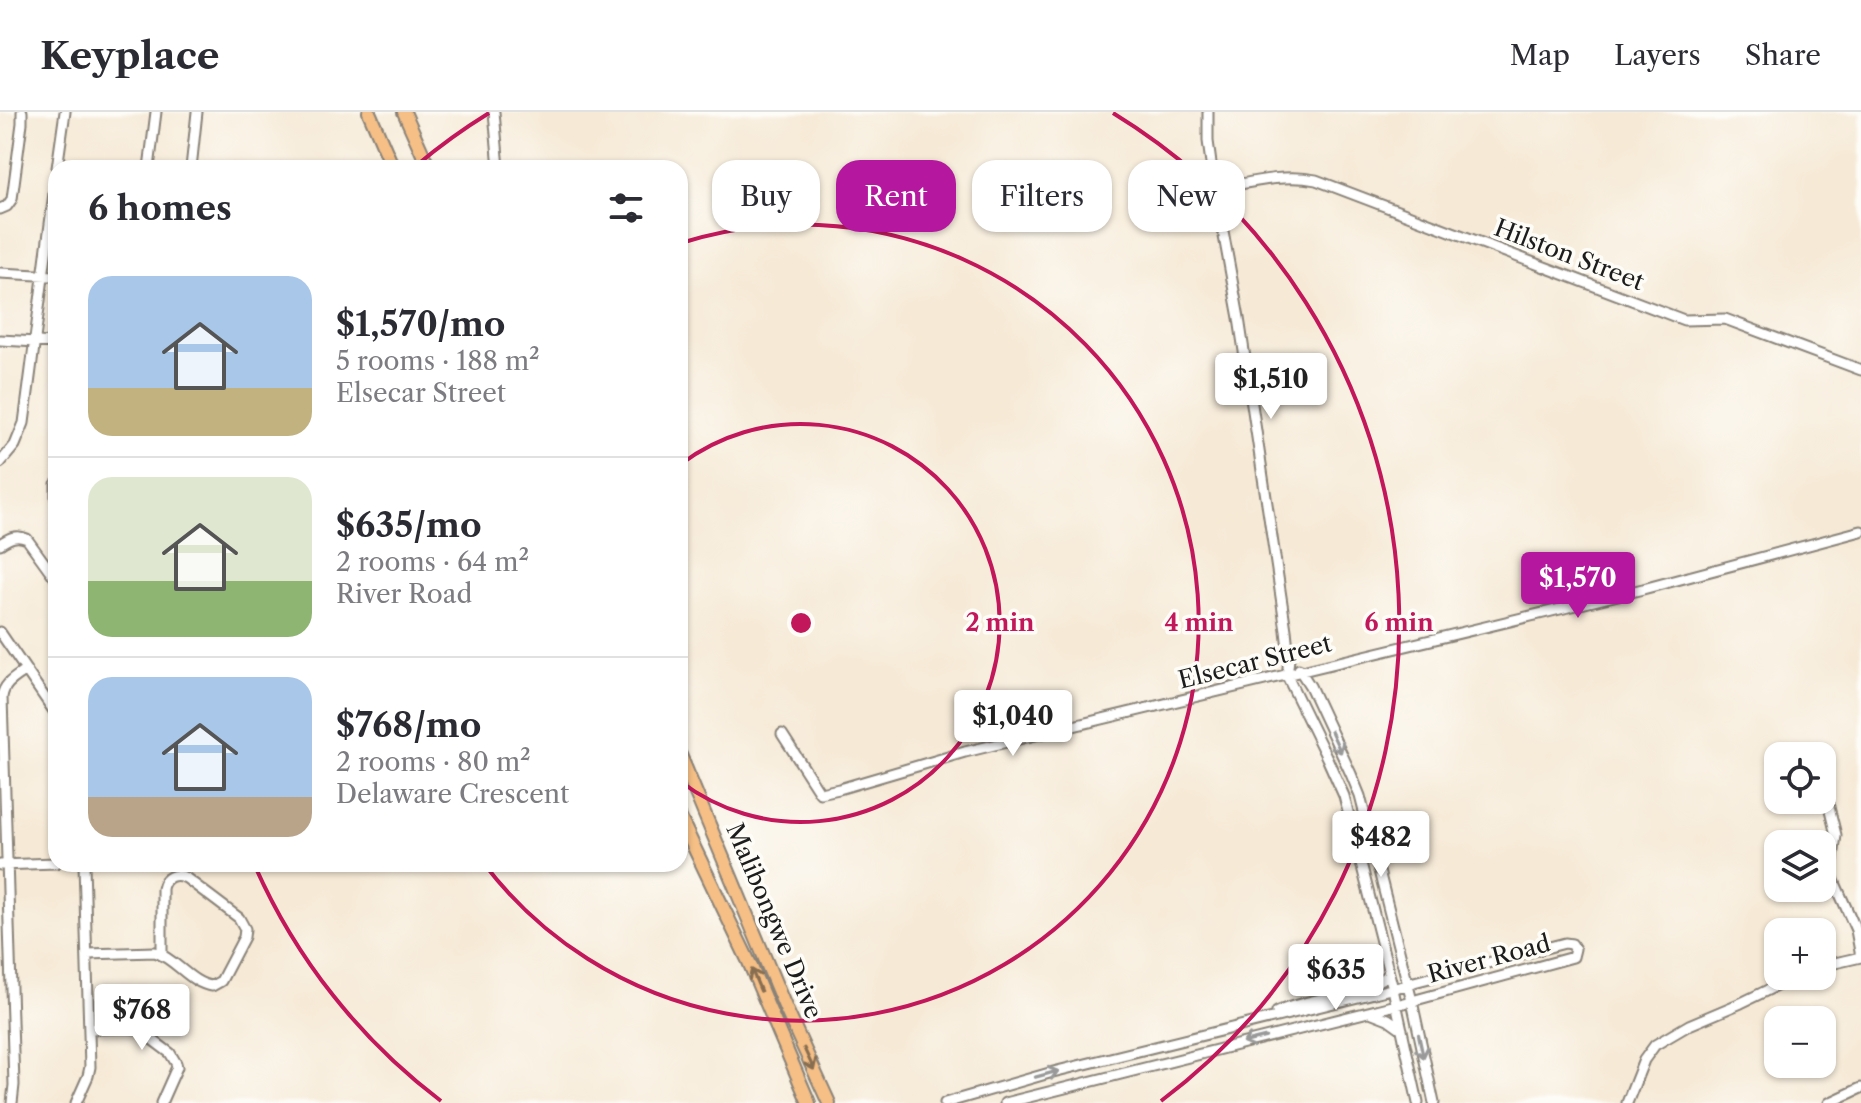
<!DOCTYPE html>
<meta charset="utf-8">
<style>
body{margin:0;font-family:"Libre Caslon Text",serif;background:#f7f7f7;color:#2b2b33;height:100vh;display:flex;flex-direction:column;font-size:30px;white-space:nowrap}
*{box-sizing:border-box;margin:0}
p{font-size:26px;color:#7c7c81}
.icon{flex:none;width:44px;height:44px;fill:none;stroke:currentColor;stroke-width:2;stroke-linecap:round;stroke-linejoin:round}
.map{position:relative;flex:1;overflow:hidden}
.drawer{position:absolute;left:48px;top:48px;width:640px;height:712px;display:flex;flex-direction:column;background:#fff;border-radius:24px;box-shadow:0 2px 6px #0004}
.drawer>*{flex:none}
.banner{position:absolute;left:712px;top:48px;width:760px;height:72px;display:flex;gap:16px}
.buttons{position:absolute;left:1764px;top:630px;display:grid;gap:16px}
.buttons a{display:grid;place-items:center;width:72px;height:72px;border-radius:16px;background:#fff;box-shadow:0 2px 6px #0004;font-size:40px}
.price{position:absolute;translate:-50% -68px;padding:0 18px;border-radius:8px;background:#fff;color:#222;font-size:26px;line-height:52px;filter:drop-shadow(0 2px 4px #0008)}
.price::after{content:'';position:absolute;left:50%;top:48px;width:24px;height:18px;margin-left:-12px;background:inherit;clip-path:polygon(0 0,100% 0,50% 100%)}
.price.selected{background:#b5179e;color:#fff}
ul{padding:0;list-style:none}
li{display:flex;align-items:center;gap:24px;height:200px;padding:0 40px}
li+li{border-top:2px solid #e1e1e2}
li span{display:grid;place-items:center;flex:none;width:224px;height:160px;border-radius:24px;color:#555}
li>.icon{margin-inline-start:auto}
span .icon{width:96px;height:96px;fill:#fffc;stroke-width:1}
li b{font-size:34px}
h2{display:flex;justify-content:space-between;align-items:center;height:96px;padding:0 40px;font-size:34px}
.chip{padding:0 28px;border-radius:24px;background:#fff;box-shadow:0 2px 6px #0004;font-size:28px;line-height:72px}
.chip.selected{background:#b5179e;color:#fff}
header{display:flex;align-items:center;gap:48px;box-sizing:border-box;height:112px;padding:0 40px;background:#fff;border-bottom:2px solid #e1e1e2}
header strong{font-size:38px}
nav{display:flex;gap:44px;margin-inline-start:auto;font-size:28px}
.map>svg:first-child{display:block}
</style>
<header>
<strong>Keyplace</strong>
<nav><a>Map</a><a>Layers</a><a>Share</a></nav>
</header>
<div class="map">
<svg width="1861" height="991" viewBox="0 0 1861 991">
<rect width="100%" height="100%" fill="#fdfcf7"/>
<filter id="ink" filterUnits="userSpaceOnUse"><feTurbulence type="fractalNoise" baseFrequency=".0125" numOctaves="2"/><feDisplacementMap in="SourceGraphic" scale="16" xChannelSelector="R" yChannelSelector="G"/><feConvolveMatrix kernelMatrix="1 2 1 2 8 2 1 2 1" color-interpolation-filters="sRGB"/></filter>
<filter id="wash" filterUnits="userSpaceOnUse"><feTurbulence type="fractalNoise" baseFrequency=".006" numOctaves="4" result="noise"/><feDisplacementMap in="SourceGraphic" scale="32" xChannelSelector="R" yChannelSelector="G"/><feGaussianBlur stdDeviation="1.8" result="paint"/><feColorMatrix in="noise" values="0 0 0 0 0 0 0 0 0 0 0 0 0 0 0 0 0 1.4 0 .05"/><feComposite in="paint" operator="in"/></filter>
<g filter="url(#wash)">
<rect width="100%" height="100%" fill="#f6e9d5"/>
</g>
<g filter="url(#ink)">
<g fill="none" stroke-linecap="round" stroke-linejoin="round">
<defs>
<path id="minor" d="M494,0L499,56
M1208,0V29L1212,59L1239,206L1286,518L1289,547L1287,564L1327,646L1344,684L1393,877L1418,991
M57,56L65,0
M149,56L156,0
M191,56L197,0
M1216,77C1248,71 1284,61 1316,68L1684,208L1725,207L1861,258
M0,97L7,94L12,87L22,11V0
M0,161L56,164
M0,228L56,231
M0,351L15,333L24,311L56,66
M56,372V387
M0,432C9,426 16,422 27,427L56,467
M0,520L56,602
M1299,557L1310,574L1351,662L1360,684L1412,889L1434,991
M782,622L820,681L839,677L965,640L1643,477L1861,419
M1828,675L1827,687L1836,723L1831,762L1856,818L1861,845
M0,753L56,751
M87,842L155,840C176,847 191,872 212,874L221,869L244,825L245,817L239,806L186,766C175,760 164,765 162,777V842
M1822,854L1861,845
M1277,900C1313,884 1357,886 1389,862
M1370,900L1388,907L1402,917
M90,917L129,916L138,917L170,941L176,951L177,955L161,991
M12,991L14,973L2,585C4,571 15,566 26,558
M76,991L88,964L90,955L84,752
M945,991L1053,960L1407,873L1414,870L1565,831L1572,832L1575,837L1573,845L1412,889L1005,991
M1627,991L1644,948L1655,933L1689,913L1741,891L1797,864
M1829,991L1861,976"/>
<path id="major" d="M369,0L393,56
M404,0L429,56
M680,643L786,897L829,991
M680,706L749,850L809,991"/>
</defs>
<use href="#minor" stroke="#898278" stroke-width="13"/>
<use href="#major" stroke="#898278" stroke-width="16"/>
<use href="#minor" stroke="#fff" stroke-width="9"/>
<use href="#major" stroke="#f5bf86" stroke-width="12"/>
</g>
<defs><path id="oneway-shaft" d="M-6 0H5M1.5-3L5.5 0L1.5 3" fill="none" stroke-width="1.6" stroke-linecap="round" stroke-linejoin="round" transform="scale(2)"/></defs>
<g stroke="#999">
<use href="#oneway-shaft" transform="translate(1336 630) rotate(65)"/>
<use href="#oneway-shaft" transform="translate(1254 928) rotate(166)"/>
<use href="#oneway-shaft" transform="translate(1421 934) rotate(78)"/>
<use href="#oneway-shaft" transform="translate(1047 962) rotate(-15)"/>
</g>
<g stroke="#886e51">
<use href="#oneway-shaft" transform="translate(756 868) rotate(-113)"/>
<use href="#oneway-shaft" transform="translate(809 947) rotate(65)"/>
</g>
</g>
<g fill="none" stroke="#c2185b" stroke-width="4">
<path d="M681 352A199 199 0 1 1 681 670"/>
<path d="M681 131A398 398 0 1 1 485 753"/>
<path d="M441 989A598 598 0 0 1 255 754M417 53A598 598 0 0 1 489 1M1113 1A598 598 0 0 1 1161 989"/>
</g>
<g text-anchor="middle" stroke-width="7" stroke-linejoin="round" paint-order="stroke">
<g font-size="24" fill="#1c1c1c" stroke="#fdfcf7">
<text transform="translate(1569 143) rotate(21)" y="8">Hilston Street</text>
<text transform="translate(1255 550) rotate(-14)" y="8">Elsecar Street</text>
<text transform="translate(774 809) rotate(67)" y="8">Malibongwe Drive</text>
<text transform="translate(1489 847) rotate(-15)" y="8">River Road</text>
</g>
</g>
<circle cx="801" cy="511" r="12" fill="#c2185b" stroke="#fdfcf7" stroke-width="4"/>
<g font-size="24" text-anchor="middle" font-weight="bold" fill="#c2185b" stroke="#fdfcf7" stroke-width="7" stroke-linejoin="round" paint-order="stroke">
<text x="1000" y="519">2 min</text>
<text x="1199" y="519">4 min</text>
<text x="1399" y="519">6 min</text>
</g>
</svg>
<div class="buttons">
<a><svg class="icon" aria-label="locate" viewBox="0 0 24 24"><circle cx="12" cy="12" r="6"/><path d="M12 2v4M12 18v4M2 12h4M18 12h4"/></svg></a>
<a><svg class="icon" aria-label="layers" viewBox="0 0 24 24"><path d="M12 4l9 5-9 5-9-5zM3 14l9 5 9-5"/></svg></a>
<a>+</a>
<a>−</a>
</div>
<b class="price" style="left:1271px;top:309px">$1,510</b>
<b class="price selected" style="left:1578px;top:508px">$1,570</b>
<b class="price" style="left:1013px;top:646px">$1,040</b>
<b class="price" style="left:1381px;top:767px">$482</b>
<b class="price" style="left:1336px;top:900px">$635</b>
<b class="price" style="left:142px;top:940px">$768</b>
<div class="banner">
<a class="chip">Buy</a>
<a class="chip selected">Rent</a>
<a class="chip">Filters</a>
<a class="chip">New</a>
</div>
<section class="drawer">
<h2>6 homes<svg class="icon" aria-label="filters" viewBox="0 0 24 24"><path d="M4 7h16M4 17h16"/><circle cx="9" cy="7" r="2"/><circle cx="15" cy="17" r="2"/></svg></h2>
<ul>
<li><span style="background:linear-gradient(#a9c7e8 70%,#c2b280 0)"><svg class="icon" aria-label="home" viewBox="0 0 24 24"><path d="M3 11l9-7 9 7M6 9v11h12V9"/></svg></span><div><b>$1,570/mo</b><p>5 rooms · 188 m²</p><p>Elsecar Street</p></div></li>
<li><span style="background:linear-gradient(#dfe7d0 65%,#8fb573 0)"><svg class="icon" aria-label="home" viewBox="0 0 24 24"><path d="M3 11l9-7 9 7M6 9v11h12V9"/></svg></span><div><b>$635/mo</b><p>2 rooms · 64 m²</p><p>River Road</p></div></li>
<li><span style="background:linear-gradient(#a9c7e8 75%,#b9a48a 0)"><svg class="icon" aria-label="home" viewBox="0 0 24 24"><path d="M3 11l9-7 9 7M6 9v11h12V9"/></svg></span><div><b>$768/mo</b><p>2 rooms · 80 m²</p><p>Delaware Crescent</p></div></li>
</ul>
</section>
</div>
